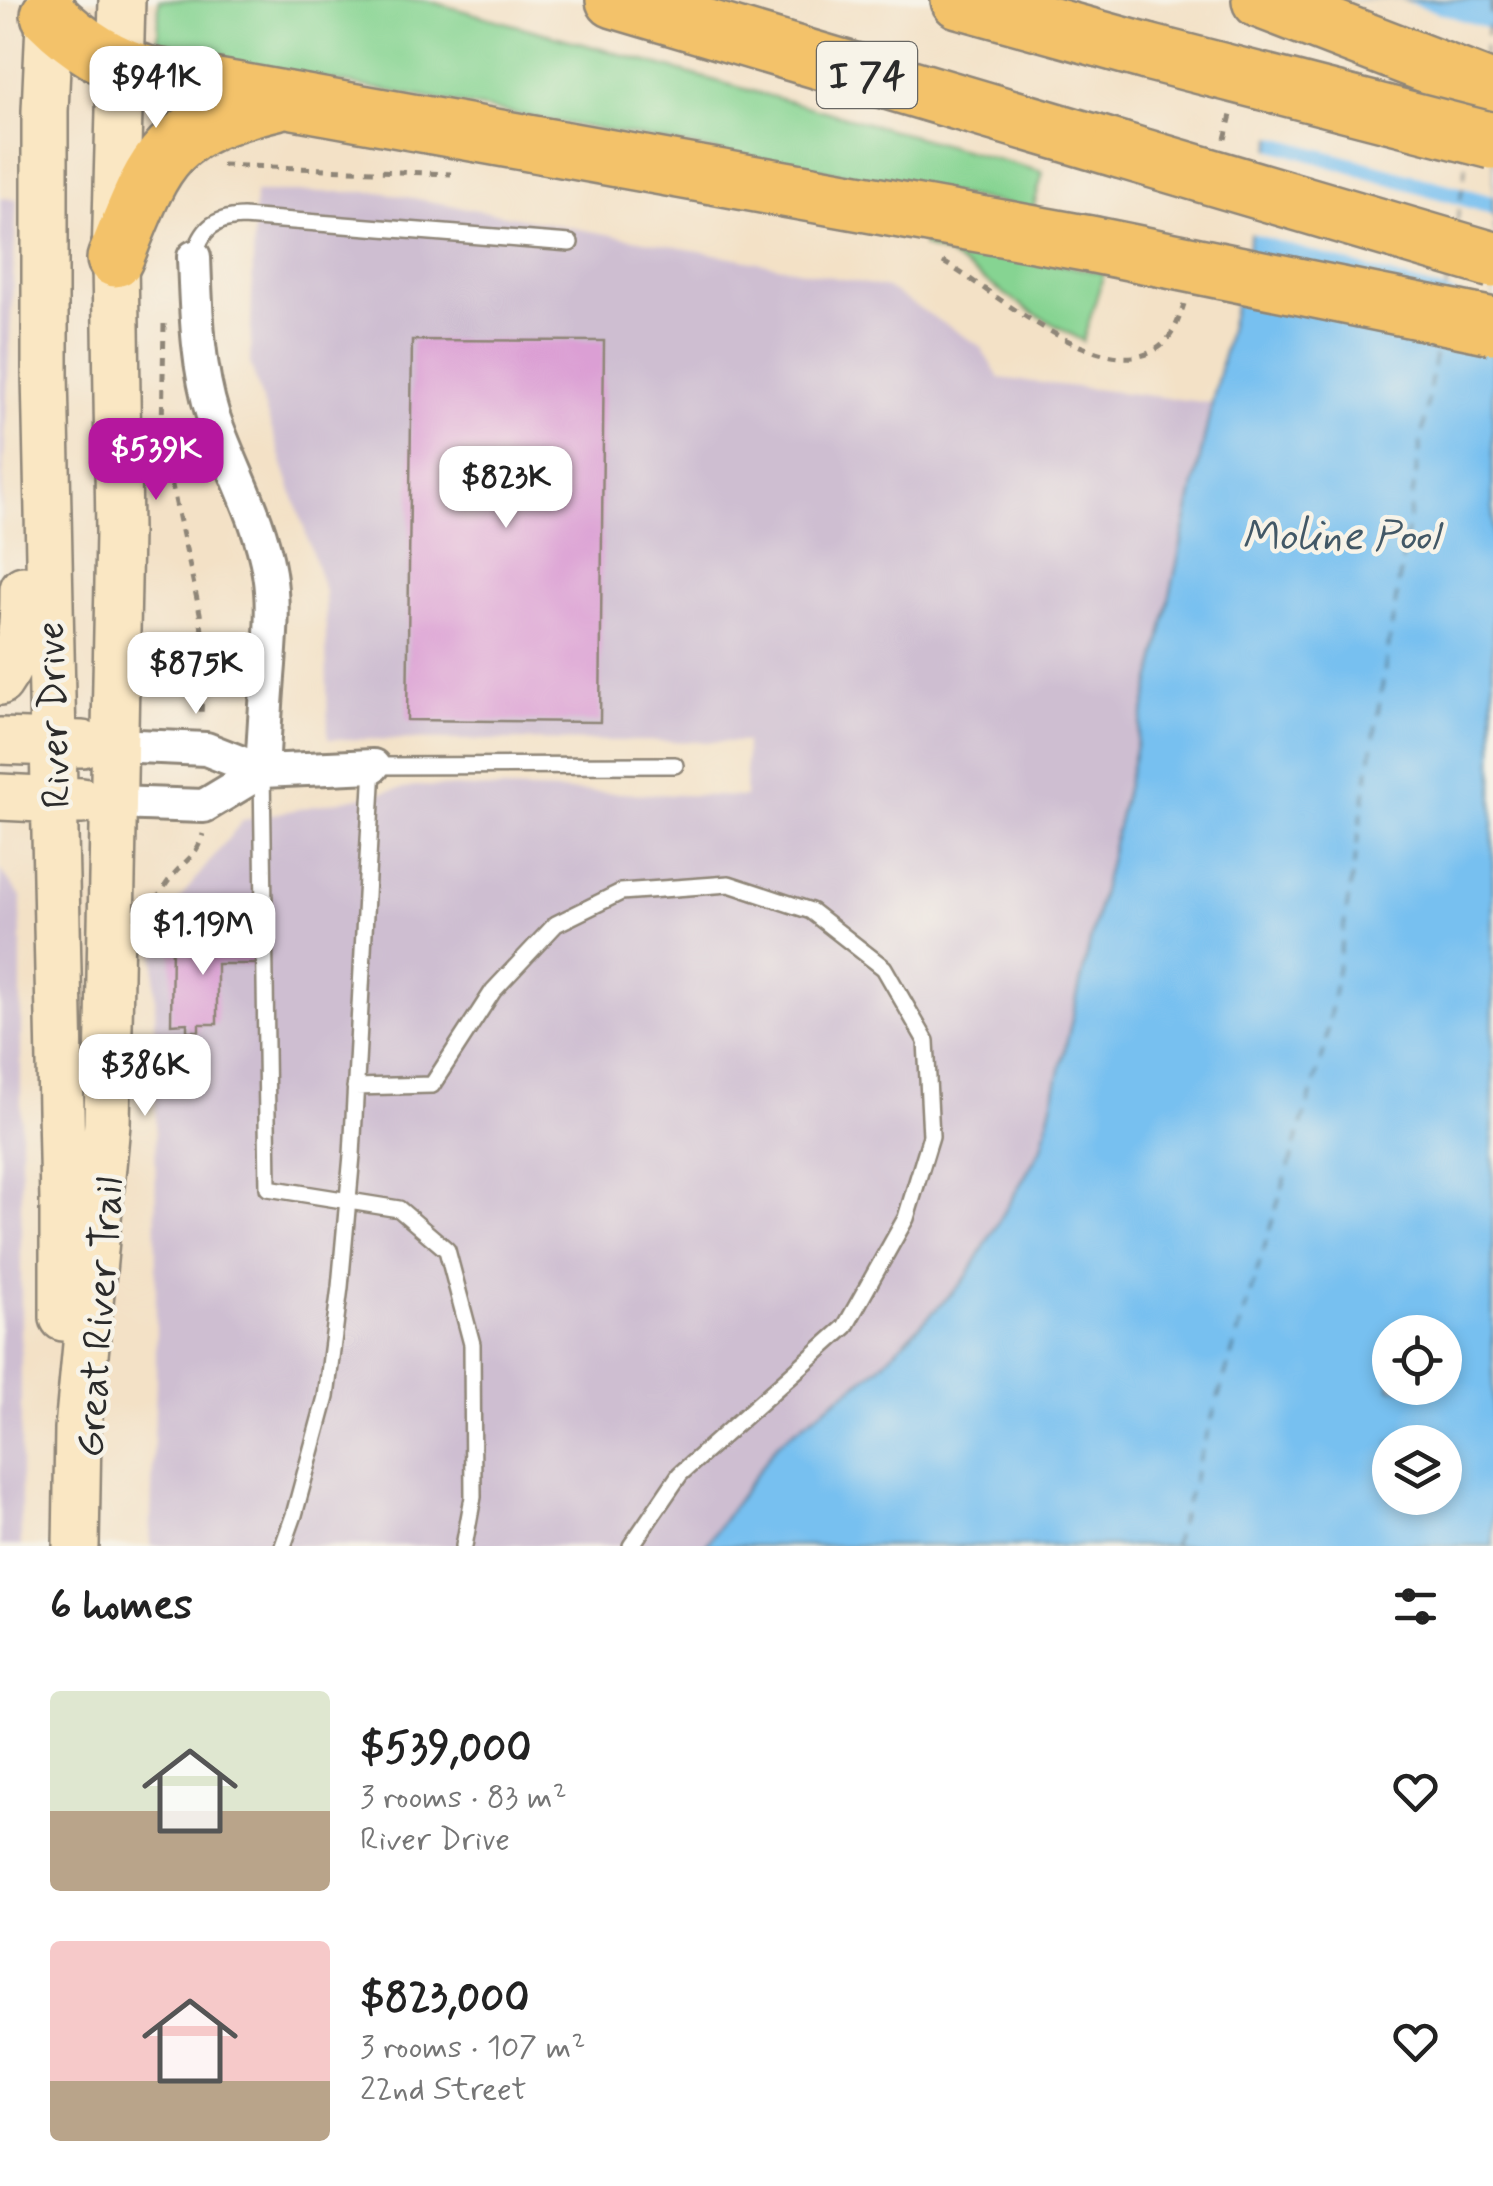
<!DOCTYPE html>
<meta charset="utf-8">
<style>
body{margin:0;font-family:Mynerve,sans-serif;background:#f2f2f2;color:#222;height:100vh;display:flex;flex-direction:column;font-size:38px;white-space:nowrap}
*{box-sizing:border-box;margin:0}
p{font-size:32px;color:#767676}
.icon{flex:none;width:55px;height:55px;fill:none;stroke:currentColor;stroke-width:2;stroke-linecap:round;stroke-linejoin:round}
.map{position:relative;height:1546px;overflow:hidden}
.side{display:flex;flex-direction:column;background:#fff;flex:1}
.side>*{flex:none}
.tools{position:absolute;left:1372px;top:1315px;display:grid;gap:20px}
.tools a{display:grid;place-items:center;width:90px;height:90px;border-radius:50%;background:#fff;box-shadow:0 5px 15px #0003;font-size:50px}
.price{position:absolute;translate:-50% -85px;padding:0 22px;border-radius:20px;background:#fff;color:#222;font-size:32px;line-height:65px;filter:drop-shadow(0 2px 5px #0008)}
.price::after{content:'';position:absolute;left:50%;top:60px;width:30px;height:22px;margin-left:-15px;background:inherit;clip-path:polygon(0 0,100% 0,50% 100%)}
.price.on{background:#b5179e;color:#fff}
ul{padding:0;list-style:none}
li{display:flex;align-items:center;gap:30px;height:250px;padding:0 50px}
li span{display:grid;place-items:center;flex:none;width:280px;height:200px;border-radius:10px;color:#555}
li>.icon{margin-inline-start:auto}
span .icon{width:120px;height:120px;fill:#fffc;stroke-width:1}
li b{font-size:42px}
h2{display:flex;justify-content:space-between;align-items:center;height:120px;padding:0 50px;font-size:42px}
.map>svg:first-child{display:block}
</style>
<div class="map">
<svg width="1493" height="1546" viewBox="0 0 1493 1546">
<rect width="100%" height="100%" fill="#f7f3e8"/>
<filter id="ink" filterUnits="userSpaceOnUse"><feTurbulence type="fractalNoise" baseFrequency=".01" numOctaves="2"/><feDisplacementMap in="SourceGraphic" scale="20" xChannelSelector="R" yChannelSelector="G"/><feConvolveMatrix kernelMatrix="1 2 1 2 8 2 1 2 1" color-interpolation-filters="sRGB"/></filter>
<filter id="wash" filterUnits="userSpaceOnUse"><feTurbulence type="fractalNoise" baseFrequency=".0048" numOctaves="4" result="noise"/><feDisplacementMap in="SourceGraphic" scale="40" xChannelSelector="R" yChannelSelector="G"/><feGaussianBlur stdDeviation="2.25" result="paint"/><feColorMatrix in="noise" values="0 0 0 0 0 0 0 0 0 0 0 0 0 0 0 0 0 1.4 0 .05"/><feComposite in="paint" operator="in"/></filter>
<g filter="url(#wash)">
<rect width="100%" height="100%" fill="#f3e1c6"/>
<path fill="#cebed1" d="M255,192H380L758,262L887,288L980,346L999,378L1212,403L1154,669L1042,1147L964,1281L878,1368L778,1443L705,1546H150L156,1381L155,930L243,820L415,786L745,797L746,742L328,739L325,592L250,363Z
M0,198L17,199L0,535Z
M0,870L21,897V1546H0Z"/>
<path fill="#86d492" stroke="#58805e" stroke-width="2.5" d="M159,0H425L1043,172L1033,209L177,52L158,44Z
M925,238L1104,273L1083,341L1030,311L949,256L923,246Z"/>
<path fill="#77c0f0" stroke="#51768e" stroke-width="2.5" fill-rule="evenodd" d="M1305,0H1493V1546H705L778,1443L878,1368L964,1281L1042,1147L1154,669L1212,403ZM1390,1332H1445V1388H1390ZM1390,1442H1445V1498H1390Z"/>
<path fill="#f3e1c6" d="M1300,0H1402L1493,31V196L1269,135Z
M1266,148L1493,215V351L1486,302L1247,232Z"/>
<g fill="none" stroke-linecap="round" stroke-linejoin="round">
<path stroke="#425866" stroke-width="2.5" stroke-dasharray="12 10" stroke-linecap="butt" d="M1483,58L1492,0
M1457,221L1467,159
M1446,290L1449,273
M1173,1546L1324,1052L1437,342"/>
</g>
<g id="blocks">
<path fill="#db9fd4" d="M412,340L604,341L600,722L407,720Z
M172,942L261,943V964H217V1024H199V1031H187V1023L171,1024Z"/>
</g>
</g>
<g filter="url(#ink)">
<use href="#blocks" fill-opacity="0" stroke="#8f8678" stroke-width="2.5"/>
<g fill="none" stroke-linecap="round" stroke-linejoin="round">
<defs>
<path id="lane" d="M194,257C202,229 213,218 243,217L570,243
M262,771L268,1188L399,1209L447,1250L472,1344L473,1497L464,1546
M355,1087L432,1085L493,991L556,924L621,892L729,884L811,911L884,968L926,1041L931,1136L906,1218L845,1327L680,1474L631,1546
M283,1546L294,1515L326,1397L340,1287L352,1155L373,766L675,765"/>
<path id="street" d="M194,257C196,310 197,365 213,416C231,469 260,517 269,573C274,604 271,634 269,665C266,700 264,736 262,771
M114,745L206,749L262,771L373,766
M114,803L204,806L262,771"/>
<path id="secondary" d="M50,0L45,111V374L63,1201V1318
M0,682C23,650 23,626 23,589
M0,741L82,744
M0,797L82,801
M76,1546L78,1429L107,1124L119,532L115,259L122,0"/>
<path id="highway" d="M614,0L1120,150
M959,0L1147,52
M1260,0L1493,90
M49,15C78,44 110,65 150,75L1090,244
M115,259C156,157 163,129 276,102"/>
</defs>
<use href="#lane" stroke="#8f8678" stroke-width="20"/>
<use href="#street" stroke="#8f8678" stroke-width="38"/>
<use href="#secondary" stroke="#8f8678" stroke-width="50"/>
<use href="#highway" stroke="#8f8678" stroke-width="60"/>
<path stroke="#8f8678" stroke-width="5" stroke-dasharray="8 8" stroke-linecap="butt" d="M1225,139L1231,115
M222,165L451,174
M943,262C990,287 1107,393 1162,345C1174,334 1179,319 1184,304
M164,324L162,430L164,449L200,613L203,641L201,719
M149,915C156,901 164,885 175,873C188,858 197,855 203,834"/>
<use href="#lane" stroke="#fff" stroke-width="15"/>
<use href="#street" stroke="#fff" stroke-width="32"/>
<use href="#secondary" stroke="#fae7c3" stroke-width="45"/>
<use href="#highway" stroke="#f3c26a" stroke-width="55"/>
<defs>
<path id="highway-bridge" d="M1147,52L1493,141
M1120,150L1493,260
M1090,244L1493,326"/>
</defs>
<use href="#highway-bridge" stroke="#8f8678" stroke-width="60" stroke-linecap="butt"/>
<use href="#highway-bridge" stroke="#f3c26a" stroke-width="55"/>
</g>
</g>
<g text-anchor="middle" stroke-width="9" stroke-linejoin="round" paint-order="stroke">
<rect fill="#f7f3e8" stroke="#686764" stroke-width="2.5" x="817" y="42" width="100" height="66" rx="8"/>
<g font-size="38" font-weight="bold" fill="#2b2b2b">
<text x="867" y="88">I 74</text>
</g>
<g font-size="40" fill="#2b2b2b" stroke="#f7f3e8">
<text transform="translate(52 715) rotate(-92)" y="14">River Drive</text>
<text transform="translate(98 1317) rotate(-86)" y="14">Great River Trail</text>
</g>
<g font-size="42" font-style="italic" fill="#425866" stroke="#f7f3e8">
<text x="1340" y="549">Moline Pool</text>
</g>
</g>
</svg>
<div class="tools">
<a><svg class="icon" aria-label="locate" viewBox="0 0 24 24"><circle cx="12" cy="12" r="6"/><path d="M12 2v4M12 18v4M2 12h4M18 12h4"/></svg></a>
<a><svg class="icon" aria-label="layers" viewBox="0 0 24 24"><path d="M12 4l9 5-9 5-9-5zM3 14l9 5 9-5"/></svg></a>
</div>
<b class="price" style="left:156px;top:131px">$941K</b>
<b class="price on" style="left:156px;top:503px">$539K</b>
<b class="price" style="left:506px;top:531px">$823K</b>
<b class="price" style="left:196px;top:717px">$875K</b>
<b class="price" style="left:203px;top:978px">$1.19M</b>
<b class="price" style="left:145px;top:1119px">$386K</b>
</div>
<section class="side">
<h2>6 homes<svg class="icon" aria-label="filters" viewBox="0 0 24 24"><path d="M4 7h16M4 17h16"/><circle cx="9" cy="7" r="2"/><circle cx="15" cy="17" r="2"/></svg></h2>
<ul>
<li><span style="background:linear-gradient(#dfe7d0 60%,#b9a48a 0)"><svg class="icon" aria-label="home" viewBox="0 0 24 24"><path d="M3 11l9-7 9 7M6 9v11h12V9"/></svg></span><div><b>$539,000</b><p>3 rooms · 83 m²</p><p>River Drive</p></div><svg class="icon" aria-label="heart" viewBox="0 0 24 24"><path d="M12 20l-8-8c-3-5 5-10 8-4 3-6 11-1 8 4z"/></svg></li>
<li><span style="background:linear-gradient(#f6c9c9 70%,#b9a48a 0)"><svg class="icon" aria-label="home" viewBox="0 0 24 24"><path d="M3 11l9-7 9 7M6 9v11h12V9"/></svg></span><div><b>$823,000</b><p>3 rooms · 107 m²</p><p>22nd Street</p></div><svg class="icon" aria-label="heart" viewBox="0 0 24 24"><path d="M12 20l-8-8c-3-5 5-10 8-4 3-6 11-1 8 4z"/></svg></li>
</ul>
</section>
